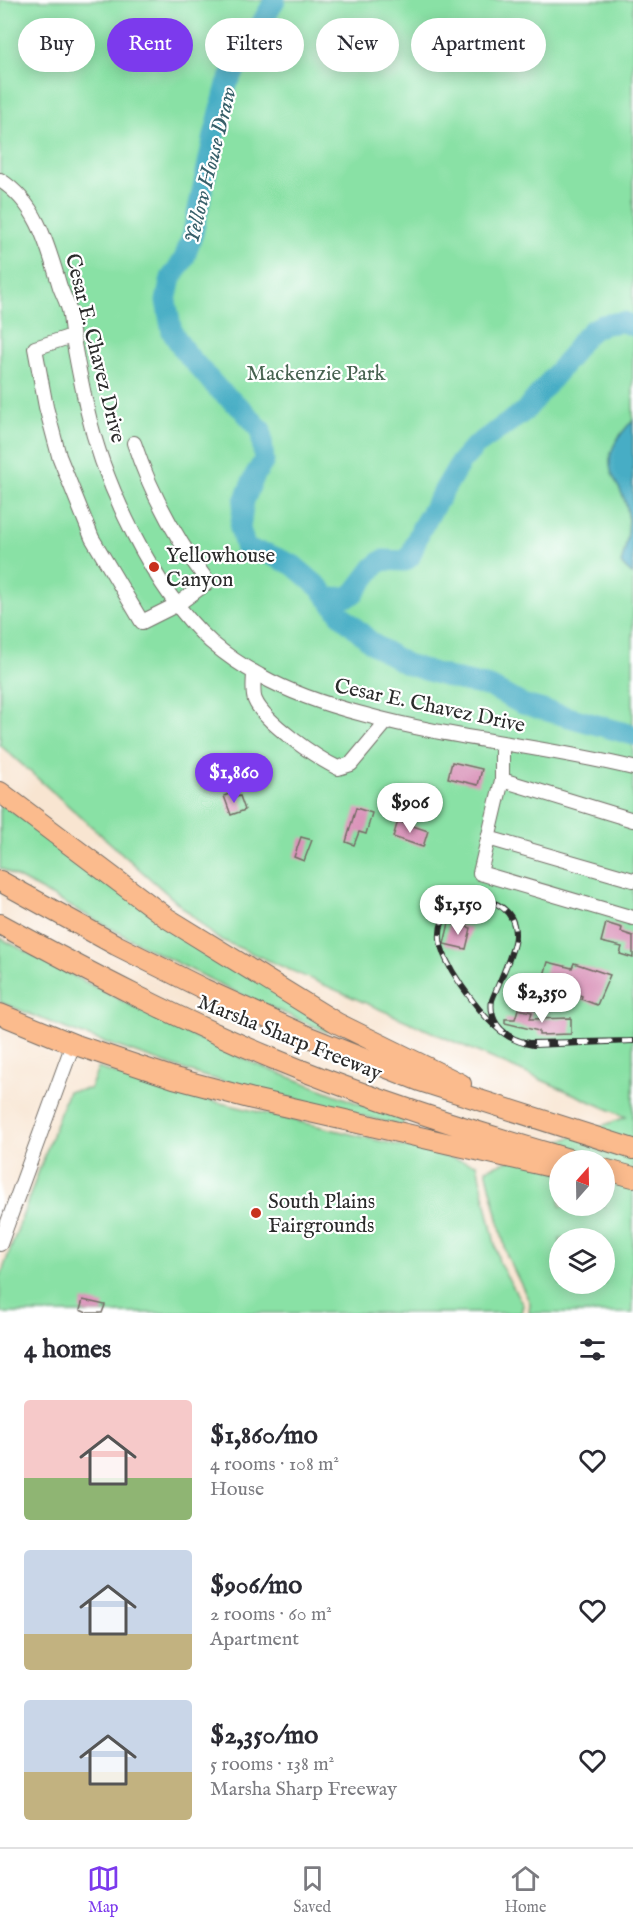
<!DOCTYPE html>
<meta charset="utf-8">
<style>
body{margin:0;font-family:"IM FELL English",serif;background:#f2f2f3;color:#2b2b33;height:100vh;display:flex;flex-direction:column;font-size:22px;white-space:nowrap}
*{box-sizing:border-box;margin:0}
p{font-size:20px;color:#7c7c81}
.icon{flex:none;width:33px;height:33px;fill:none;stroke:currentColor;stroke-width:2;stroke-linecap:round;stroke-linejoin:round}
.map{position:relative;height:1313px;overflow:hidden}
.details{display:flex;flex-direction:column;background:#fff;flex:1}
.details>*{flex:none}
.guide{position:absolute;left:18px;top:18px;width:597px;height:54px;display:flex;gap:12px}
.needle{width:39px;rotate:20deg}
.buttons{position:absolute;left:549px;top:1150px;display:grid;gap:12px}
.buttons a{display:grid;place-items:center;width:66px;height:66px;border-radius:50%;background:#fff;box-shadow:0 3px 15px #0003;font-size:30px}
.price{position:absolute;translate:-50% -51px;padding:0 14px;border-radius:21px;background:#fff;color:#222;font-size:20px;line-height:39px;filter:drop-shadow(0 2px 3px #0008)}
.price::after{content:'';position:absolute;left:50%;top:36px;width:18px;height:14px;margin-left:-9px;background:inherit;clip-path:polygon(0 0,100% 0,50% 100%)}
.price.on{background:#7c3aed;color:#fff}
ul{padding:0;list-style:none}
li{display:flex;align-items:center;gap:18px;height:150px;padding:0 24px}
li span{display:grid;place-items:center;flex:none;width:168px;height:120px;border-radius:6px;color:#555}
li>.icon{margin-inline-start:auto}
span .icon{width:72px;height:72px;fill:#fffc;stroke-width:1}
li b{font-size:26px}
h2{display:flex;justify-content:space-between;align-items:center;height:72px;padding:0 24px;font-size:26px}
.tag{padding:0 21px;border-radius:27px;background:#fff;box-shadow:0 3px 15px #0003;font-size:21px;line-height:54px}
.tag.on{background:#7c3aed;color:#fff}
.menu{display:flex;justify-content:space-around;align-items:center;height:84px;border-top:2px solid #e1e1e2;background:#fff;font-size:16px;color:#7c7c81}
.menu a{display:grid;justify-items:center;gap:3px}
.menu .on{color:#7c3aed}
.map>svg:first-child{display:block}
</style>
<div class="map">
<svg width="633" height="1313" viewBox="0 0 633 1313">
<rect width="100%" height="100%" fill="#fff"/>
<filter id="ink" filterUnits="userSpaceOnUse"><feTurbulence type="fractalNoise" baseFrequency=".0167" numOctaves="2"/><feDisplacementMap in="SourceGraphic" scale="12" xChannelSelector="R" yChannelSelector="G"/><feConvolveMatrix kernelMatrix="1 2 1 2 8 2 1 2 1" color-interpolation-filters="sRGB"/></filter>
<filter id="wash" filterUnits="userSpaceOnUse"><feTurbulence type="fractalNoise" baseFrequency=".008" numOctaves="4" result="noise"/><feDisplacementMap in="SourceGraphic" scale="24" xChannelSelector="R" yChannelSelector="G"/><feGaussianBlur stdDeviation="1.35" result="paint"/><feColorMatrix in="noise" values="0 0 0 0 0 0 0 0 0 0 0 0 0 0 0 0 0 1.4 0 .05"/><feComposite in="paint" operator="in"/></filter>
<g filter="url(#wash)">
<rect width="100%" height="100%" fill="#f8e5d1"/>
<path fill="#89e1a5" stroke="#5a8668" stroke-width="1.5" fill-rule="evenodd" d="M0,0H633V1313H529L530,1303L507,1256L486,1169L626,1117L217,938L0,745ZM560,1161H604V1206H560ZM560,1239H604V1284H560Z
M0,803L329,1027L327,1032L238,993L147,948L0,868Z
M0,938L173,1027L258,1065L404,1121L402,1126L203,1076L69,1030L0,1002Z
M98,1068L166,1090L477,1164L499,1262L523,1305L521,1313H0V1278L68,1091L90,1089Z"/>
<path fill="#46adc5" stroke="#386c78" stroke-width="1.5" d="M633,420V575L621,564C626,545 631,528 627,508C624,496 619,488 614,478C602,456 618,436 633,420Z"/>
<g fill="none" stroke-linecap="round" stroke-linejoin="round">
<path stroke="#46adc5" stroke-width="21" d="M275,0L227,84L214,136L193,233L184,259L171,278L166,301L172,332L185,352L219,390L242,409L261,430L264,461L255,475L244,501L240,528L246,550L268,554L293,565L321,589L340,614L373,644L406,664L454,679L490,687L522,704L633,735
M333,605L336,598L350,596L355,592L374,567L383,560L405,561L410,557L421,529L460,463L475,446L525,411L570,357L580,342L592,330L602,325L614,323L623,322L633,326"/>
</g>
<g id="blocks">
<path fill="#da94ba" d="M452,762L482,769L478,785L448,778Z
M234,792L236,797L240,796L245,810L231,815L224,796Z
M356,808L372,813L366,834L359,832L354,845L346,842Z
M398,821L428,831L423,847L393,837Z
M301,837L312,840L304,861L294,857Z
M449,923L471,928L466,949L444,944Z
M606,923L622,928L621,932L633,936V958L620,954L622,947L601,942Z
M548,962L572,968L574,963L610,975L597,1005L581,999L582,996L542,982Z
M518,1009L532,1012L530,1019L571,1018V1034L539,1035V1031L505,1023V1019H515Z
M83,1300L105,1305L102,1313H87L80,1310Z"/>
</g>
</g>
<g filter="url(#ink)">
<use href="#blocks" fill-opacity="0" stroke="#736c65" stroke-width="1.5"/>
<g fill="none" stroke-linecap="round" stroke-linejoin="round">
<defs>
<path id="minor" d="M0,180C38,204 48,247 60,287C63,295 67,302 69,310C71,319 71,329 73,338C77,362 82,386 87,409C104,484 153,590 211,642C225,654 242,666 259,675C291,693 327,705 362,714C451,739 544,746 633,768
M72,336L35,348L46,407L59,456L92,538L142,622L178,604L208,582C176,539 151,494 134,443
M254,672C254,680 252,693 255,700C264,722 317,758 338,768L351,764L387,721
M502,744V780L633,820
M502,780L480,873L633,918
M488,838L633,880
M0,1244L73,1044"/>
<path id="highway" d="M0,792L167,918L337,1023L461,1084
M0,881L116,945L204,989L309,1037L420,1081L633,1149
M0,924C90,973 180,1020 274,1059C372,1100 474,1132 576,1161
M0,1014L73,1044L174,1078L253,1099L560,1169
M604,1169L633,1177"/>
</defs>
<use href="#minor" stroke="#736c65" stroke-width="16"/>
<use href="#highway" stroke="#736c65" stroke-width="22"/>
<use href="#minor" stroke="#fff" stroke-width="14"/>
<use href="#highway" stroke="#fbbb8d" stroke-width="20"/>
<defs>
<path id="rail" d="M633,1041L529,1043C508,1040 488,1024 492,1000C498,984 515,951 515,935C516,887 436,888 440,939C441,957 461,986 472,1000C488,1021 506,1042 533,1045L633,1041"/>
</defs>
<use href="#rail" stroke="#2b2b2b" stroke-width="6"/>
<use href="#rail" stroke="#fff" stroke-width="4" stroke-dasharray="11" stroke-linecap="butt"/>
</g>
</g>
<g fill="#c8321e" stroke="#fff" stroke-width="2">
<circle cx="154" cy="567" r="6"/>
<circle cx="256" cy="1213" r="6"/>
</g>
<g text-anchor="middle" stroke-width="4.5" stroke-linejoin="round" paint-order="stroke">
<g font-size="21" fill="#2b2b2b" stroke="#fff">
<text transform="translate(96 348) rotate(76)" y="7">Cesar E. Chavez Drive</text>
<text transform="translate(430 705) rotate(12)" y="7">Cesar E. Chavez Drive</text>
<text transform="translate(290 1037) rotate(22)" y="7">Marsha Sharp Freeway</text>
</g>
<g font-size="21" fill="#476250" stroke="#fff">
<text x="316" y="380">Mackenzie Park</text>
</g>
<g font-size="21" fill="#2b2b2b" stroke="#fff" text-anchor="start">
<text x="166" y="562">Yellowhouse<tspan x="166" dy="24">Canyon</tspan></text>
<text x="268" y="1208">South Plains<tspan x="268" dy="24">Fairgrounds</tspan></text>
</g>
<g font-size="22" font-style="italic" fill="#365f69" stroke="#fff">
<text transform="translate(209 165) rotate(-76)" y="8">Yellow House Draw</text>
</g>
</g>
</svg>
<div class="buttons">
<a><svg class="needle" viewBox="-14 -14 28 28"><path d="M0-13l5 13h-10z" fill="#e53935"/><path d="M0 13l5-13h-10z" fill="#7c7c81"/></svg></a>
<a><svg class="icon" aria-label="layers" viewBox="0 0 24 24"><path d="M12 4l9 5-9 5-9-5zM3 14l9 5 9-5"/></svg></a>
</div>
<b class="price on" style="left:234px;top:804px">$1,860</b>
<b class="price" style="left:410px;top:834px">$906</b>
<b class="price" style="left:458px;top:936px">$1,150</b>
<b class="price" style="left:542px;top:1024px">$2,350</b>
<div class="guide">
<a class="tag">Buy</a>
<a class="tag on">Rent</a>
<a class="tag">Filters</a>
<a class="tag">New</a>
<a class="tag">Apartment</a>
</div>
</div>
<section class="details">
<h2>4 homes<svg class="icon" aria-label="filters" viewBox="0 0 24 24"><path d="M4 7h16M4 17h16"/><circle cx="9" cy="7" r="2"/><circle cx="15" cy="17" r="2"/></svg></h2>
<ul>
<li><span style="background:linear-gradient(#f6c9c9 65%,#8fb573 0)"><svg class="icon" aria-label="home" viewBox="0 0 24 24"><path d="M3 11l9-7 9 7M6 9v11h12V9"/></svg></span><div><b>$1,860/mo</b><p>4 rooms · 108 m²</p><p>House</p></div><svg class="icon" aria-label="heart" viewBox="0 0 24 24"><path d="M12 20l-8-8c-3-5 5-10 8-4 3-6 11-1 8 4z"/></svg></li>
<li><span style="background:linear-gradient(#c9d6e8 70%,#c2b280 0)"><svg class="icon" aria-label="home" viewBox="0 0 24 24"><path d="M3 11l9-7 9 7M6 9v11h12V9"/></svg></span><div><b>$906/mo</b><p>2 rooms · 60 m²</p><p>Apartment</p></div><svg class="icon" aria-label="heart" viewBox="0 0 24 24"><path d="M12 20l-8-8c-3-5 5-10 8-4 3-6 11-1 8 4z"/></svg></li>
<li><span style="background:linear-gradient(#c9d6e8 60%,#c2b280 0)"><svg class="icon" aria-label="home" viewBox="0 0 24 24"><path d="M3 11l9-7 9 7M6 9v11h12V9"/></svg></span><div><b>$2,350/mo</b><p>5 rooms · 138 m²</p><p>Marsha Sharp Freeway</p></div><svg class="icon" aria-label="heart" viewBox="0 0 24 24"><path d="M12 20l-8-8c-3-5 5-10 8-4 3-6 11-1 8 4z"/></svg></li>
</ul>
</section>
<nav class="menu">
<a class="on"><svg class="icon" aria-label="map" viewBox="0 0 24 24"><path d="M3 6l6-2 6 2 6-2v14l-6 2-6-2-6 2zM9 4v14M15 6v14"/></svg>Map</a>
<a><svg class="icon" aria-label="saved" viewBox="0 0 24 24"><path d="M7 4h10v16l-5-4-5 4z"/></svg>Saved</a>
<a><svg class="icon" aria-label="home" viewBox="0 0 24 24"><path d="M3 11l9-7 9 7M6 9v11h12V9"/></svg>Home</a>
</nav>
